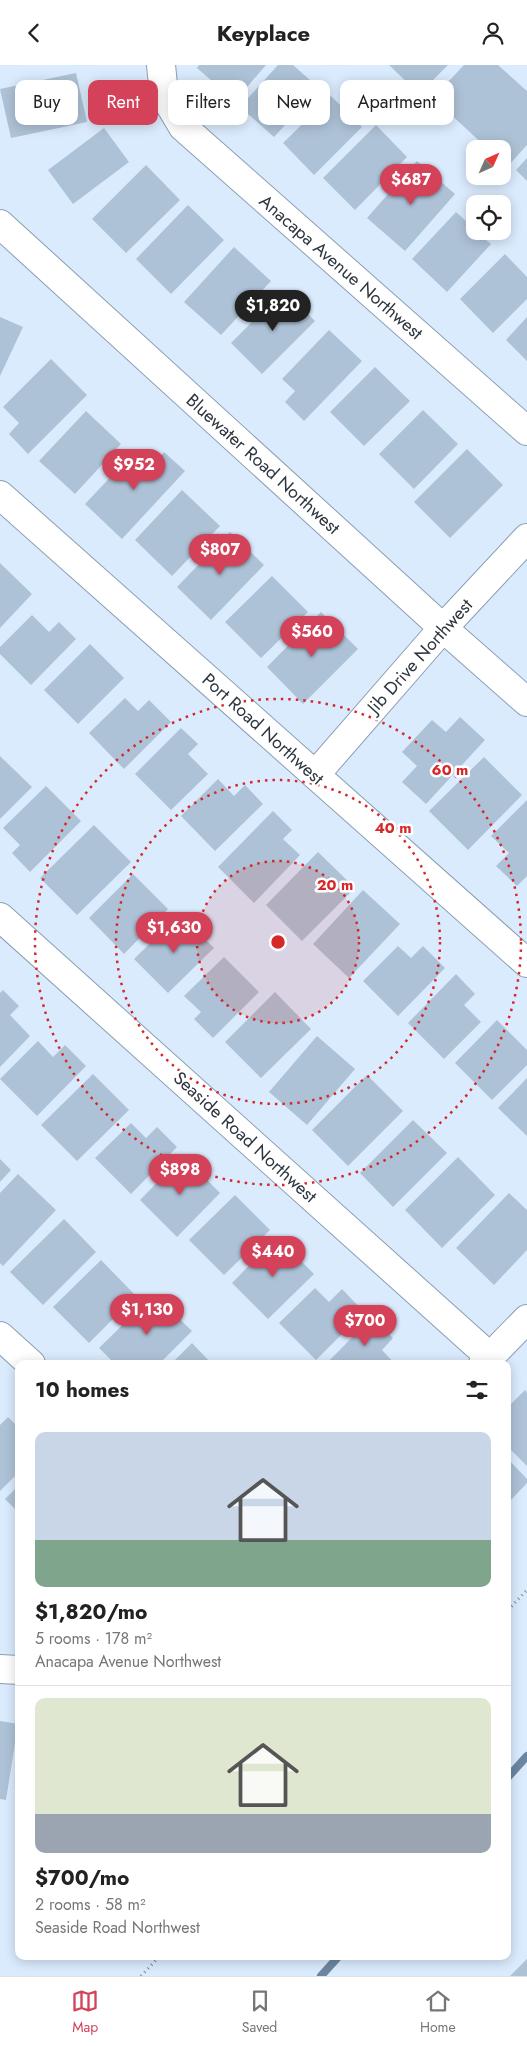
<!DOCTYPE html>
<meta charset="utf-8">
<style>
body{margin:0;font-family:Jost,sans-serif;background:#f6f6f6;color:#222;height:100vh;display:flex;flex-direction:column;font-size:19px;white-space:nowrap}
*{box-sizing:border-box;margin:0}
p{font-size:16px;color:#767676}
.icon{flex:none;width:28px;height:28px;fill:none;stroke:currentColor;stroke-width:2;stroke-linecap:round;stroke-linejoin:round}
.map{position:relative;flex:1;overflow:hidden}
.details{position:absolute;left:15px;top:1295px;width:496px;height:600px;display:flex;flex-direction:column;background:#fff;border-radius:10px;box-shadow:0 2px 12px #0003}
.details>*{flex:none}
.top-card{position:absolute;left:15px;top:15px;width:498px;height:45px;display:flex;gap:10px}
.needle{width:32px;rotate:45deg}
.tools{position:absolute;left:466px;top:75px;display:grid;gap:10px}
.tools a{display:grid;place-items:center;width:45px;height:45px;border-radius:10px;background:#fff;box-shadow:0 2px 12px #0003;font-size:25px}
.price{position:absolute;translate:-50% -42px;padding:0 11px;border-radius:18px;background:#d34259;color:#fff;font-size:16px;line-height:32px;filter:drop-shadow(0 1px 2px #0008)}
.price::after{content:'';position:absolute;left:50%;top:30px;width:15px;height:11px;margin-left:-8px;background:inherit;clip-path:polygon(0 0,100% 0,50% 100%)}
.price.on{background:#222;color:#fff}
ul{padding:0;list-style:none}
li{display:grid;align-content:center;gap:10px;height:265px;padding:0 20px}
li+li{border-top:1px solid #e0e0e0}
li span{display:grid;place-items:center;height:155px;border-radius:10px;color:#555}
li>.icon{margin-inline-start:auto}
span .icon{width:90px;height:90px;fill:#fffc;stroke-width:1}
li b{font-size:21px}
h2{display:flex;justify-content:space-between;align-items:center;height:60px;padding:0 20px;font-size:21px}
.pill{padding:0 18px;border-radius:10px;background:#fff;box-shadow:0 2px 12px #0003;font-size:18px;line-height:45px}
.pill.on{background:#d34259;color:#fff}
header{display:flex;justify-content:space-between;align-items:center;height:65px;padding:0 20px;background:#fff;font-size:22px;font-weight:700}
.tab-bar{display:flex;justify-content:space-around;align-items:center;height:70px;border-top:1px solid #e0e0e0;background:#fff;font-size:14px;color:#767676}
.tab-bar a{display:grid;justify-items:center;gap:2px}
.tab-bar .on{color:#d34259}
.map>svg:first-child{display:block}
</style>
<header><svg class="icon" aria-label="back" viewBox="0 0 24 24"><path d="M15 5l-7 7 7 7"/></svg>Keyplace<svg class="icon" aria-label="person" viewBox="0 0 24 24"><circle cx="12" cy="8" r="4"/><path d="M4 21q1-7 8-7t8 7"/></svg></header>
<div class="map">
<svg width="527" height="1911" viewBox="0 0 527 1911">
<rect width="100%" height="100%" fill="#daebfd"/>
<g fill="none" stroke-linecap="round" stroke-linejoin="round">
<path stroke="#6c86a1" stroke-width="8" d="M508,1712L527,1691
M321,1911L339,1891"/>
</g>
<path fill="#aec2d7" d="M199,0H266L235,36L197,3Z
M278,0H293L319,23L274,72L240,42Z
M389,0H448L419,29Z
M464,0H498L527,26V80L507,102L502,98V84H488L433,33Z
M76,8L87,57L11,73L0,24Z
M331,31L362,62L314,110L283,78Z
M376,60L407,92L355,145L323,113Z
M104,63L129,97L73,139L48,105Z
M527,93V116L516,105Z
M417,96L455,129L405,186L367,153Z
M146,100L180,135L126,188L92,154Z
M188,140L224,175L171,229L136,194Z
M456,147L475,164V166L491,179L447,227L412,194Z
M234,182L271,216L221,270L184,237Z
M505,189L527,212V234L493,268L460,234Z
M284,225L315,256L262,309L231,278Z
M0,252L23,262L0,311Z
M527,252V296L506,275Z
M329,265L362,296L304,356L285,337L295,326L282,314Z
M51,294L87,330L28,389L9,369L19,358L3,342Z
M375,302L410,336L364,381L330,347Z
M423,345L458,379L414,424L379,389Z
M86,346L121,379L75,429L39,396Z
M467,384L503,420L450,473L414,437Z
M136,385L152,400L164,387L185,406L122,474L85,439Z
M182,425L220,461L172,511L135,475Z
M230,467L264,500L211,555L177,522Z
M0,498L32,529L0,563Z
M272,511L308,547L261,593L225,557Z
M321,547L358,584L303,639L267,602Z
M32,550L49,567L59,557L76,574L31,620L0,589V582Z
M90,579L124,613L78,659L44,625Z
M125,633L138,646L149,635L171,657L124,704L89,668Z
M460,652L485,675L426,739L402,717L417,701L402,687L432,655L446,667Z
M181,663L198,679L188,689L208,709L171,745L135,709Z
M0,691L32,722L0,754Z
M484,692L522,730L468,785L429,746Z
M218,714L234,731L245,720L263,739L215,786L181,751Z
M46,721L81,756L30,807L12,788L20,780L3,763Z
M527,735V811L517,821L496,801L509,788L491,771Z
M273,746L292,765L283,774L300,790L254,838L218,802Z
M94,760L131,797L77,850L40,813Z
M318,787L355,823L302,876L266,840Z
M133,809L168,844L124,889L89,853Z
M363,825L400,859L349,913L313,879Z
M180,849L214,883L168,928L134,894Z
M398,881L411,893L423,881L445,903L398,951L363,916Z
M224,892L259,927L213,973L194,954L201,947L184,931Z
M456,909L475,929L464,940L481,957L444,994L408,958Z
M3,925L19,941L10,950L30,971L0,1002V928Z
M275,927L311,964L261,1013L225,977Z
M497,955L527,985V1000L492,1035L455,998Z
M317,971L355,1004L307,1060L269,1027Z
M38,976L53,992L65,980L86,1001L37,1051L0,1014Z
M93,1009L129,1045L77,1096L41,1060Z
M367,1010L403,1046L348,1101L312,1065Z
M527,1013V1071L498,1043Z
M413,1055L447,1088L393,1142L360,1108Z
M131,1058L146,1073L157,1062L177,1082L131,1129L95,1093Z
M183,1091L220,1128L177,1172L140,1135Z
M458,1092L495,1130L442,1183L405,1145Z
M0,1094L11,1105L0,1117Z
M18,1109L56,1145L3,1201L0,1198V1128Z
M509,1128L527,1145V1185L494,1220L456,1183Z
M235,1130L270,1165L224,1210L189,1175Z
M64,1154L96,1187L43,1240L10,1207Z
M277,1172L314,1209L268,1254L232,1218Z
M101,1195L136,1231L89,1278L53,1242Z
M315,1223L329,1237L342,1224L364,1247L316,1295L279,1258Z
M154,1229L192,1266L159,1299H115L99,1283Z
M372,1252L393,1273L382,1285L395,1299H326Z
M192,1278L212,1299H171Z
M525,1325L527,1328V1401L508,1382V1342Z
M8,1352L19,1363V1407L0,1426V1360Z
M508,1394L527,1414V1418L508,1438Z
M19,1420V1448L5,1434Z
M0,1656L18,1659L6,1735L0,1734Z
M527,1894V1911H510Z"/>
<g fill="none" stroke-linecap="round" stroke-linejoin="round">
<defs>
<path id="minor" d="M161,0L164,30L183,62L527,366
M0,430L527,898
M315,710L443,563L527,473
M0,852L490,1292
M0,1271L31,1299
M483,1299L527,1254
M0,1604L19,1605"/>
<path id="tertiary" d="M0,159L443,563L527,637"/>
</defs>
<use href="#minor" stroke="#8a9eb2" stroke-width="30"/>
<use href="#tertiary" stroke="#8a9eb2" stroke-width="30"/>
<path stroke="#7e8a97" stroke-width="3" stroke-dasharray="1 4" stroke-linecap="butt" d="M508,1545L527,1525
M141,1911L160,1891"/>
<use href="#minor" stroke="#fff" stroke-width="28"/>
<use href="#tertiary" stroke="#fff" stroke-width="28"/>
</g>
<circle cx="278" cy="877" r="81" fill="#d62828" fill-opacity=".12"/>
<g fill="none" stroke="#d62828" stroke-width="2.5" stroke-dasharray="2.5 5">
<circle cx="278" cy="877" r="81"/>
<circle cx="278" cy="877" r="162"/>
<circle cx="278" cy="877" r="243"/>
</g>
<g text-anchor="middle" stroke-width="5" stroke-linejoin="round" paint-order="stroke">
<g font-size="18" fill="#2d353e" stroke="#fff">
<text transform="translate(341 202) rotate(41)" y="6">Anacapa Avenue Northwest</text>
<text transform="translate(263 399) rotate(42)" y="6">Bluewater Road Northwest</text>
<text transform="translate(420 591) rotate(-48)" y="6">Jib Drive Northwest</text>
<text transform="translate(263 664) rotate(42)" y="6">Port Road Northwest</text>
<text transform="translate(245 1072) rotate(42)" y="6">Seaside Road Northwest</text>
</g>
</g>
<circle cx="278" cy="877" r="8" fill="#d62828" stroke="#fff" stroke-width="2.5"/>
<g font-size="15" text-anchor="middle" font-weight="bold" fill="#d62828" stroke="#fff" stroke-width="5" stroke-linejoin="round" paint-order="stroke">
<text x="450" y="710">60 m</text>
<text x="393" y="768">40 m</text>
<text x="335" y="825">20 m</text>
</g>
</svg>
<div class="tools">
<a><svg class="needle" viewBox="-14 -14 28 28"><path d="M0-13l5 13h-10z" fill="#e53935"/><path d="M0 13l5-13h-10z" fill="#767676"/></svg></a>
<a><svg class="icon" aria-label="locate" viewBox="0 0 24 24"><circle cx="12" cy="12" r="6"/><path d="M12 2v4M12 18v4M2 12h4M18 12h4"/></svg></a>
</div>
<b class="price" style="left:411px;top:141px">$687</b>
<b class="price on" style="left:273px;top:267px">$1,820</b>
<b class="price" style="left:134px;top:426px">$952</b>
<b class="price" style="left:220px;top:511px">$807</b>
<b class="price" style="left:312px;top:593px">$560</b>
<b class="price" style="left:174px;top:889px">$1,630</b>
<b class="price" style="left:180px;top:1131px">$898</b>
<b class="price" style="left:273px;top:1213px">$440</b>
<b class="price" style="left:147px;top:1271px">$1,130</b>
<b class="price" style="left:365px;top:1282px">$700</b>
<div class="top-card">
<a class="pill">Buy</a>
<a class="pill on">Rent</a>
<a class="pill">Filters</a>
<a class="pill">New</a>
<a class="pill">Apartment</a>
</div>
<section class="details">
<h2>10 homes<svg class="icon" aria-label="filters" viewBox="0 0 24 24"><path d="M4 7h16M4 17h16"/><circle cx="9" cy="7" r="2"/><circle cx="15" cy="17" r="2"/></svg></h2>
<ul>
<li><span style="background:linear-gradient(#c9d6e8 70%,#7fa58c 0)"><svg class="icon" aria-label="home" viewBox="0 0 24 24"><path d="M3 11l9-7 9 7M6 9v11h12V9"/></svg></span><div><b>$1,820/mo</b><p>5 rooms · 178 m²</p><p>Anacapa Avenue Northwest</p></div></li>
<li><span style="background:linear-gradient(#dfe7d0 75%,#9aa5b1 0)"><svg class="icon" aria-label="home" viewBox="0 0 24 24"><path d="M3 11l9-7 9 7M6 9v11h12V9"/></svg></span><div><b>$700/mo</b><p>2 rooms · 58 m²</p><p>Seaside Road Northwest</p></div></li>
</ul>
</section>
</div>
<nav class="tab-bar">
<a class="on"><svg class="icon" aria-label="map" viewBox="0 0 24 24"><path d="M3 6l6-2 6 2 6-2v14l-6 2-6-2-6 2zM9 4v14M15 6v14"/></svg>Map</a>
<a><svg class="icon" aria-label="saved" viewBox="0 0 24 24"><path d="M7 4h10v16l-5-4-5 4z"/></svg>Saved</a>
<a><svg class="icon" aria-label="home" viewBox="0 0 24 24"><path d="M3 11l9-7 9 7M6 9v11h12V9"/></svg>Home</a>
</nav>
